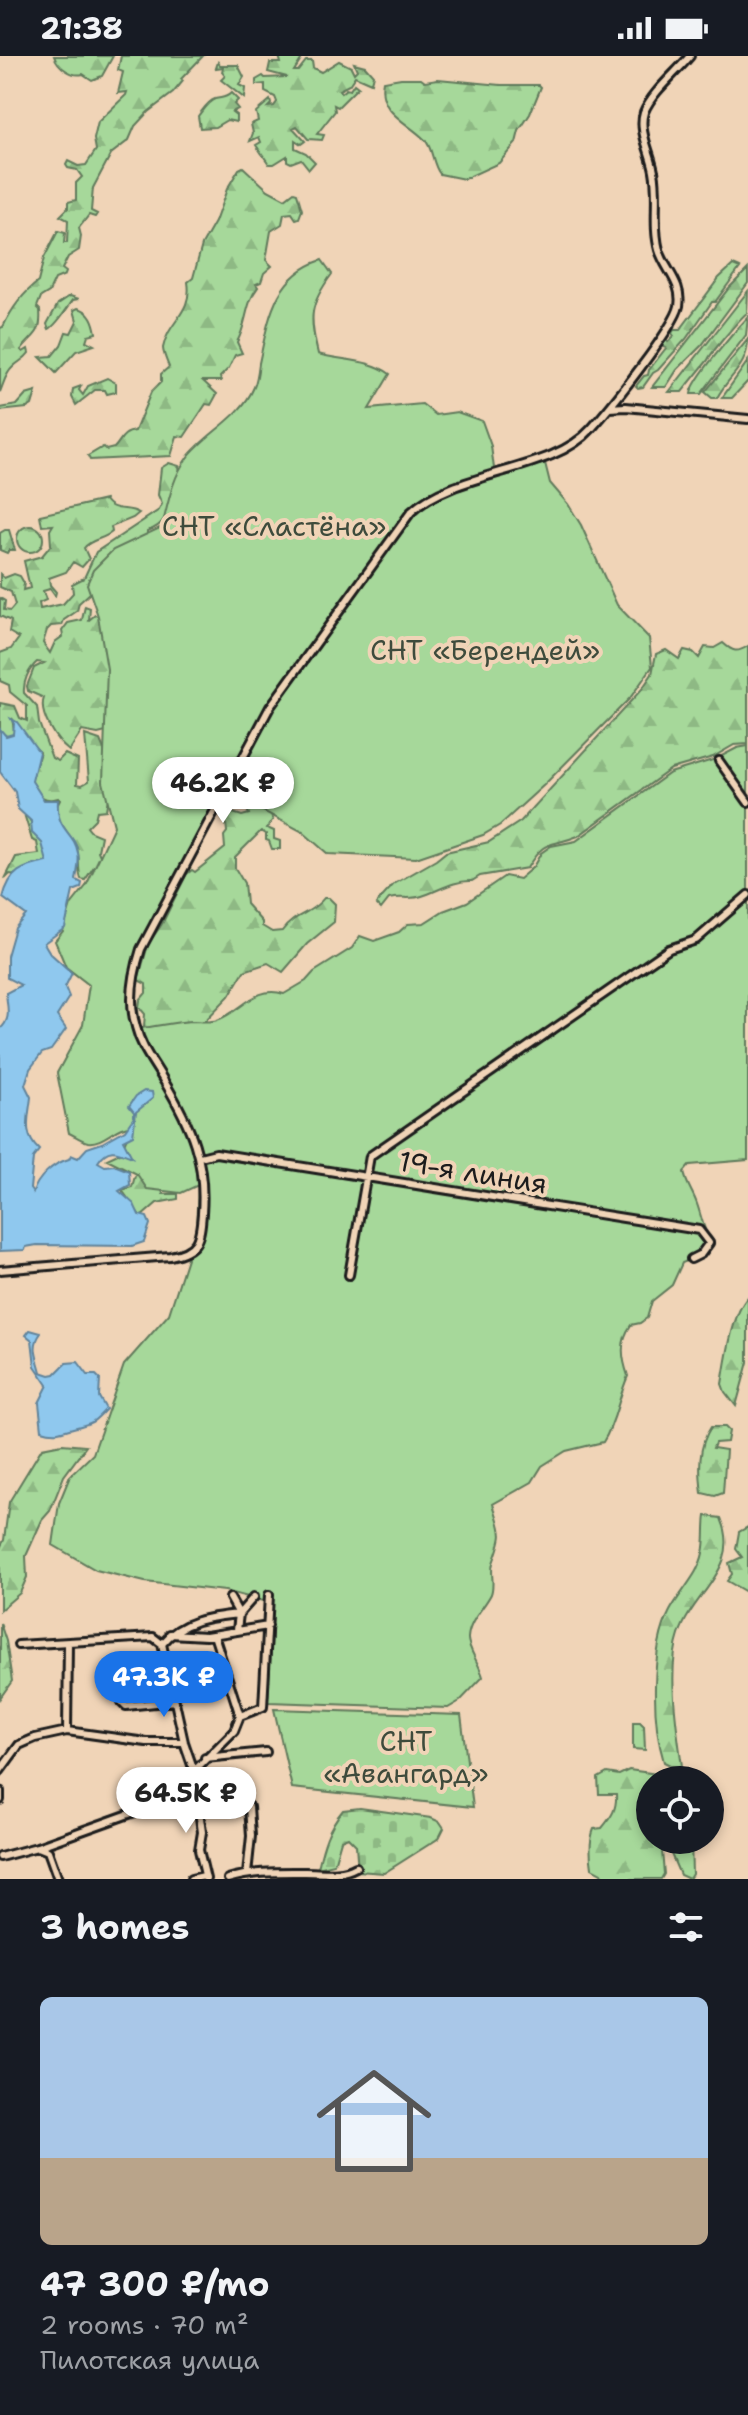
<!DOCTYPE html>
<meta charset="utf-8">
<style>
body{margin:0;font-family:"Shantell Sans",sans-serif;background:#242831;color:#f1f3f6;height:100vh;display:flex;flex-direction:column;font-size:30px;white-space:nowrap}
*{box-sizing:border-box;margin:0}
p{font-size:26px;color:#9ea1a6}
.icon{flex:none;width:44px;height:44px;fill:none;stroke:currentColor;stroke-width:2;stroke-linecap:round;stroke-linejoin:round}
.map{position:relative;height:1823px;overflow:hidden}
.details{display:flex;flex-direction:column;background:#171b24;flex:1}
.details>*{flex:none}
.tools{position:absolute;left:636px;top:1710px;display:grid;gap:16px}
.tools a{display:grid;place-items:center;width:88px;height:88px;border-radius:50%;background:#171b24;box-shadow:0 4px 12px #0003;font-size:40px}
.price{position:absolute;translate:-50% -68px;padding:0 18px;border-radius:28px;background:#fff;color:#222;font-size:26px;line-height:52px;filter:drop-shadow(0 2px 4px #0008)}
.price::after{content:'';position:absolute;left:50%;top:48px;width:24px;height:18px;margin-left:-12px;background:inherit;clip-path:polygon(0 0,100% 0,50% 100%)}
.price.on{background:#1a73e8;color:#fff}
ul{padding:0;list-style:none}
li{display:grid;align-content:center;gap:16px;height:424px;padding:0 40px}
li+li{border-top:2px solid #363941}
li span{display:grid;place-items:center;height:248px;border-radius:12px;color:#555}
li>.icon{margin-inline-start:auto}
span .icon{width:144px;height:144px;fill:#fffc;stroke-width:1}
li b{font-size:34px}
h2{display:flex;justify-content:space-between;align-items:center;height:96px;padding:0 40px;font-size:34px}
.status{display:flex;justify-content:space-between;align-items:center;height:56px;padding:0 40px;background:#171b24;direction:ltr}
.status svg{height:22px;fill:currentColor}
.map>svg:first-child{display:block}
</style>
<div class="status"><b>21:38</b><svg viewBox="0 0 49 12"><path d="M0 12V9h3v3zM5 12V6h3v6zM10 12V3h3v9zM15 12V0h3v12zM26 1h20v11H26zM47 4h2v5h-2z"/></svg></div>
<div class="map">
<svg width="748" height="1823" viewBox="0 0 748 1823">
<defs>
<pattern id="forest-firs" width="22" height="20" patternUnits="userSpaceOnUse" patternTransform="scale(2)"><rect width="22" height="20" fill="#a6d89a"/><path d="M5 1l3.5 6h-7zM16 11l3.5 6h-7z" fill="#8eb984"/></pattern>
<pattern id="cemetery-stones" width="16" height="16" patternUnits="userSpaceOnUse" patternTransform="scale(2)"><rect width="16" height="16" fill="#a6d89a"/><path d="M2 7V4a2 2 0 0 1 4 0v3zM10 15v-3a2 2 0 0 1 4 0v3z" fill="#8eb984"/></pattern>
</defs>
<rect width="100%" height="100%" fill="#f0d4b7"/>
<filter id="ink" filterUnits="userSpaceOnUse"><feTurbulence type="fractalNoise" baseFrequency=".0125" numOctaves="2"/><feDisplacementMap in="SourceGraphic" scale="16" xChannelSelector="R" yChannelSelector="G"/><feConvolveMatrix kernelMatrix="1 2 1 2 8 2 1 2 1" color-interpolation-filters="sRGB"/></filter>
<g filter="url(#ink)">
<path fill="url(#forest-firs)" stroke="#617a5b" stroke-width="2" d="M54,0H113L102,20L92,24L83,18C72,21 58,11 54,0Z
M121,0H203L181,23L183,25L173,37L148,56L135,70L129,84L111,98L93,132L91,155L97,158L95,161L89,159L79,172L81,180L79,194L68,201L62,213L66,216L65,219L55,223L49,236L41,241L37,251L40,254C42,279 34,277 21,294L23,296L28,293L29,297C24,304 19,305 13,311C5,318 4,327 0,336V272L3,271C12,252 22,238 38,226L44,202L58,175L65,177L64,187H67L68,164L60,160L68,152V146L76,144V127L82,121L77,114L68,112L66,109L68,105L78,110L86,109L96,94L94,83L98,66L126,39L127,36L118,37L123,16L118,14Z
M279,0H298L301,4L294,15H298L306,5H312L313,12L321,16L339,5L351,11L354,17L357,14L354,7L365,10L373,19L371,27L355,20L349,29L339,34L341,37L346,33L350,34L354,28L358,31L338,51L334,49L335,55L317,78L324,79L322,84L308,83L297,70L293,72L305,85L301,88L295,84V92L306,97L315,106L309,113L301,103L291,107L287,105V100L274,108H269L256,89L261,86L259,81L250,85L253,77L251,68L258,65L256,56L270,44L271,48L268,51L274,50L277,46L275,41L265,36V28L256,29V24L263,20L265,22L287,21L268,16L270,7H281Z
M218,6L220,9H238L244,21L239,29L245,32L244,42L221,24L225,20L222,16L223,11L216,12Z
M401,22H421L425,25L438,23L501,29H539L541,31L530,58L519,75L516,87L499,107L464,123L440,118C432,108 433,92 425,84C408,66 377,57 383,25Z
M231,37L238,44L234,48L238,53L232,56L236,59V66L227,64L215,71L200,72L198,60C202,55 208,45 215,43C222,41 225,43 231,37Z
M243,111L268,134L285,143L294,136L297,137L302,154L299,162L296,163L292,157L284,158L282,168L271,175L266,204L272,210L264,217L261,226L256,228L258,231C245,247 247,269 237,286L242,297L235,299L229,312L220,321L221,325H203L217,338L211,349L206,348L184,381L177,380L171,400L90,404L88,400L103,391L106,394L114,392C122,384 121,377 135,375L151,336L161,326V318L169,311C167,306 163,297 163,292C168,265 193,257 188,226L193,222L202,189L215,166L227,133L239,113Z
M733,209L740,212L715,246H712L686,283L658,314L653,317L643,331L638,332L636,330L644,320L648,319L649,314L666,292L661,290L660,286L666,284L668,286L674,280L672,277L674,274H680L719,222Z
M748,213V227L702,289L677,314L666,331H652L729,232Z
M748,235L747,257C741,261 710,298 708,304L682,336H669Z
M70,240L79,243L73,244C68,251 56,270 49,273L47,268L58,248Z
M78,252C91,255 94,266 96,277L88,279L86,285L94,289L76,295L56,317L40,301L52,300L61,289L66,276L71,277L77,265L74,254Z
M748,261L746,279L701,338H691C692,324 736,274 748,261Z
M748,283C748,311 729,319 717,342H712L705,336Z
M748,305V325L732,342H722Z
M107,322L116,327V336L107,338L105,334H95L76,349L72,341L73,333L81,330L79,334L83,339L88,330Z
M36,336L32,349L27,352L0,355V352L17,349L26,339Z
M169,407L179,410C182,424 172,451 164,463C160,470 154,473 147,475V481L121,491L101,527L79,547L77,555L64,564L62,569L51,570L47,574L43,587L50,597L55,586L63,580L62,575L68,567L82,564L85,550L90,552L89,564L95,559L104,564L108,571L106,676L98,678L82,675L69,695C56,685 38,658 44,642L28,635L27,630L34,612L44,607L37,606C28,614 23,626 24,637L37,651L39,667L52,702L58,705L65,698L78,704L77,728L82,729L89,725L85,679L100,684C110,705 111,731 106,754L97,755L95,763L87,771L91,776L101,780L98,795L102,804L98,819L93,812L85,824L81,823C77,812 81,801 76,790C70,777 59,769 55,754L60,744L58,742C42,747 39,738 31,726L40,696L29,686L12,662L15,680L9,682L0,675V647L15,650L20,662L27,665V650L10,636L9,629L0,625V597L11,593L19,582L9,576L11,565L0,560V542L5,545L4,554L10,555L15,549L11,536L0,531V518L4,522L14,518L20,520L24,527L23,534L30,532L24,505L42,500L51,489L50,474L53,469L42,470L40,459L105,444C114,457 127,450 139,457L133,462L111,471L112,476C103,484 92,482 84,492L89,503L82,511L73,506L66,516L49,522L50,529L56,536L55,540L50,533L43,535L46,544L39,547L40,553L63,548L73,537L72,528L84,522L96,496L159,454L162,448L158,439L161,412Z
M17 483a13 13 0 1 1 26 0a13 13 0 1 1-26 0Z
M5,474H9L15,494H9L7,497L0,494V477Z
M723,587C733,596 737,597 748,590V688L734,689L713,701L671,713L578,780C549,792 546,781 527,812L480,820L472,825C454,824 438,835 422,840C412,844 400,840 389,843L381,853L376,848L394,828L436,804L446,796L489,786L521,765L642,633L652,618L656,598L666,594L679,603L684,594L693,596L699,602L705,591L714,592Z
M234,737L269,755L273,763L267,772L274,775V783L280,785V793H272L269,785L266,784V778L261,775L235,801V812L244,827L246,848L262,866V870L272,876L282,875C295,857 312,858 324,842H329L335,848L334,866L307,888L283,916L268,907L244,915L229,940L202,968L148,977L144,970L145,958L139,951L140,944L146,937V928L138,924L148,889L183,821L192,814L195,816L225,792L224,780L227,776L225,758L230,756L242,760L249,758L246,751L226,746Z
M25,761H28L42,785L49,807L19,819L10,818L5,823L16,801L39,798L37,786L32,784Z
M138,1118L162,1134L163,1138H178V1143L157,1147L141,1161L122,1134L132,1131L135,1120Z
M748,1241V1306L736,1350L725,1336L722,1328C726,1305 732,1257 748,1241Z
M711,1371H725L729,1375L727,1386L715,1387L713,1392L726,1394L723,1437L715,1440L702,1437C699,1415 698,1390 711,1371Z
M62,1388L86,1390L64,1420L50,1455L42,1464L26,1500L27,1521L20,1537L0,1554V1492L4,1484L9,1446L42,1392Z
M706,1460L721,1462C743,1512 693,1536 679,1579C667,1614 677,1674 682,1710H672L664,1706C652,1667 650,1593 670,1555C680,1536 699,1518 703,1497C706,1485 704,1472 706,1460Z
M748,1471V1537L727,1525L732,1518L729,1507L742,1501L736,1493L739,1476Z
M0,1567L6,1585L12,1625L0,1642Z
M633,1666H640L644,1670L645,1694L633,1693Z
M629,1714L657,1718L658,1724H650V1784H661L664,1818L661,1823H604L601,1817L592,1812C590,1799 589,1785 594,1773L602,1772C612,1760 617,1753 616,1738H599L598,1722L607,1717L619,1719Z
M668,1784H691L692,1818L689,1823L680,1819L668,1791Z"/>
<path fill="url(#cemetery-stones)" stroke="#617a5b" stroke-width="2" d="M360,1752L431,1762L440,1766L444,1772L439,1782L384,1817L358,1815L356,1789L348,1781L341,1784L334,1808L318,1812C323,1790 328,1772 343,1754Z"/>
<path fill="#a6d89a" stroke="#617a5b" stroke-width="2" d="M322,204L332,218C309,249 309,261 318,298C343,305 370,303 390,318L369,353L422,348L436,359L457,356L482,365L491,390L495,420L545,407L550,427L568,448L581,469L617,549L649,582L652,611L630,642L544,729L500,769L483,779L416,802L328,798L303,776L246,746L232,733C207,776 185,821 163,866C157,877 147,886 143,898C133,920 136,948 141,972C158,970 175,966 192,965C200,965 209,967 217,964C242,956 255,928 284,938L306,925L314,916L352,892L360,880L374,885L399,876L408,868L424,867L443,855L467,846L505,820L519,823L533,811L541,797L551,790L576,785L670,717L716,703L737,692L748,690V1104L690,1109L684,1116C686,1128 693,1136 697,1148C702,1162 703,1173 711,1186L704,1198L682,1207L672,1229L652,1245L647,1262L640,1267L631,1269C619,1286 622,1302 628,1320C618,1342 616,1366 603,1386L566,1395L542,1410L532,1426L493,1448C503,1479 504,1477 493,1507C490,1516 495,1528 491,1538C484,1552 469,1565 468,1582C467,1591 480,1609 483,1621L460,1645L448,1652L268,1646L273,1556L263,1545L225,1535L145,1526L96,1514L53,1489L59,1447L70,1420L93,1398L124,1309L169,1258L196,1174L198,1129L181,1137L147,1133L137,1118L107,1103L120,1097L132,1070C116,1069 104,1088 88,1086C82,1085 74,1079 69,1077L57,1017L83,969L89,929L66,911L55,885L63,875L71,849L86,830L114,770L103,726L107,613L98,560L87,528L93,514L113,494L162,471C168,448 172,422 187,402C206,377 241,362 254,331C257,324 258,315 259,307C269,262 274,220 322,204Z
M274,1653L461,1659L473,1751L292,1732Z"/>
<path fill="#8fc8ee" stroke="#61839a" stroke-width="2" d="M11,663L17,666L39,696L32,725L44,744H58C56,777 74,774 78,797C80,805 77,816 76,824L82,827L81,832L73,835L65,872L44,887L50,897L72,917L65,931L69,941L57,960L66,973L51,994L42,997L30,1013L25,1029L31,1041C29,1061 22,1078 39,1094L33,1102L30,1133L33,1137C37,1122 53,1107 69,1103L71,1099L78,1102L87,1092L102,1087L125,1074L134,1061V1056L129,1050L136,1040L144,1035L152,1036L153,1042L136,1056L133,1079L123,1084L132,1101C117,1095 108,1090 98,1106L105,1110L114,1109L129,1115L130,1129L119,1135L134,1148L139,1159L147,1161L150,1168L144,1186L132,1190L37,1189L26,1191L25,1194L0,1195V973C12,963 7,951 6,937L21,929L7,922V900L15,872L26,859L3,842C10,814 22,811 47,806L42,787L32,777L31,765L18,753L15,736L0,716V673L6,680L13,678L14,668Z
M30,1274L41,1277C31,1290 37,1300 41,1316L50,1319L55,1318L66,1307L78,1306L88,1319H96L100,1323L99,1341L106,1353C93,1367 93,1367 73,1372C60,1375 57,1379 42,1374L39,1347L48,1329L35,1310L32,1284L26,1279Z"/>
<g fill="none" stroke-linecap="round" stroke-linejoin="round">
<defs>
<path id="minor" d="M609,352L626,351L748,363
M719,705L748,746
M200,1101L216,1097L699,1174L709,1187L701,1198L691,1203
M0,1214L170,1200C198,1195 200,1184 202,1157C206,1104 191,1070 164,1025C154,1007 141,992 136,971C128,946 133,918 141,893L270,651L411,456C457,414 552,417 591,373C609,353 675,271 679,250C683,227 665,214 659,194C652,169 659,141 654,115C651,97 638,75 644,56C652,36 676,17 690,0
M349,1219L370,1100L669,893L696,884L748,839
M237,1574L239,1558L254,1541
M170,1578L206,1580L268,1570
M214,1579L240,1660
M162,1588C182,1564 210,1561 239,1558L230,1542
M18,1589L153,1581L162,1588L184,1686L193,1712L202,1776L199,1794L206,1823
M122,1638V1646L126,1650L175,1645
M67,1675L68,1587
M205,1702L266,1696
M0,1715L19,1689L35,1682L67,1675L146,1686H184
M194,1715L234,1675L240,1660L263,1651L269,1539
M0,1735V1744
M38,1791L48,1795L58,1823
M0,1801L37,1791L196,1734
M247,1818L251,1780L249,1751
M191,1823L204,1820
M228,1823C253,1815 279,1816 305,1816C323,1816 340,1820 356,1811"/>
</defs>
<use href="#minor" stroke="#1c1c1c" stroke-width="12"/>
<use href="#minor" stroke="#f0d4b7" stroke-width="6"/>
</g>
</g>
<g text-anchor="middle" stroke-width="8" stroke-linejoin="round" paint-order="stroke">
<g font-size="28" fill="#3e4b3c" stroke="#f0d4b7">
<text x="274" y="480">СНТ «Сластёна»</text>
<text x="485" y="604">СНТ «Берендей»</text>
<text x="406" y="1695">СНТ<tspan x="406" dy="32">«Авангард»</tspan></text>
</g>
<g font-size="28" fill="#1c1c1c" stroke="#f0d4b7">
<text transform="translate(473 1116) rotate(9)" y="10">19-я линия</text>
</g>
</g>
</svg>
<div class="tools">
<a><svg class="icon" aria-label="locate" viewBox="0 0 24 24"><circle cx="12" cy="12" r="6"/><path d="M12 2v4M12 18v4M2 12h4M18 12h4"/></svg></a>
</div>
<b class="price" style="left:223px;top:769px">46.2K ₽</b>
<b class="price on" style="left:164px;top:1663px">47.3K ₽</b>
<b class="price" style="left:186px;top:1779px">64.5K ₽</b>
</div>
<section class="details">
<h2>3 homes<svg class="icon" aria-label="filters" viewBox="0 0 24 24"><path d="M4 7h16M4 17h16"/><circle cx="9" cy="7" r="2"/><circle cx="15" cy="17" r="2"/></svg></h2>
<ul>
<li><span style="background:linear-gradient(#a9c7e8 65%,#b9a48a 0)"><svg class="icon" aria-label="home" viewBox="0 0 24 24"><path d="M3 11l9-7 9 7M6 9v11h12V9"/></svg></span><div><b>47 300 ₽/mo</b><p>2 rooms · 70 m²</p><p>Пилотская улица</p></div></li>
</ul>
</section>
